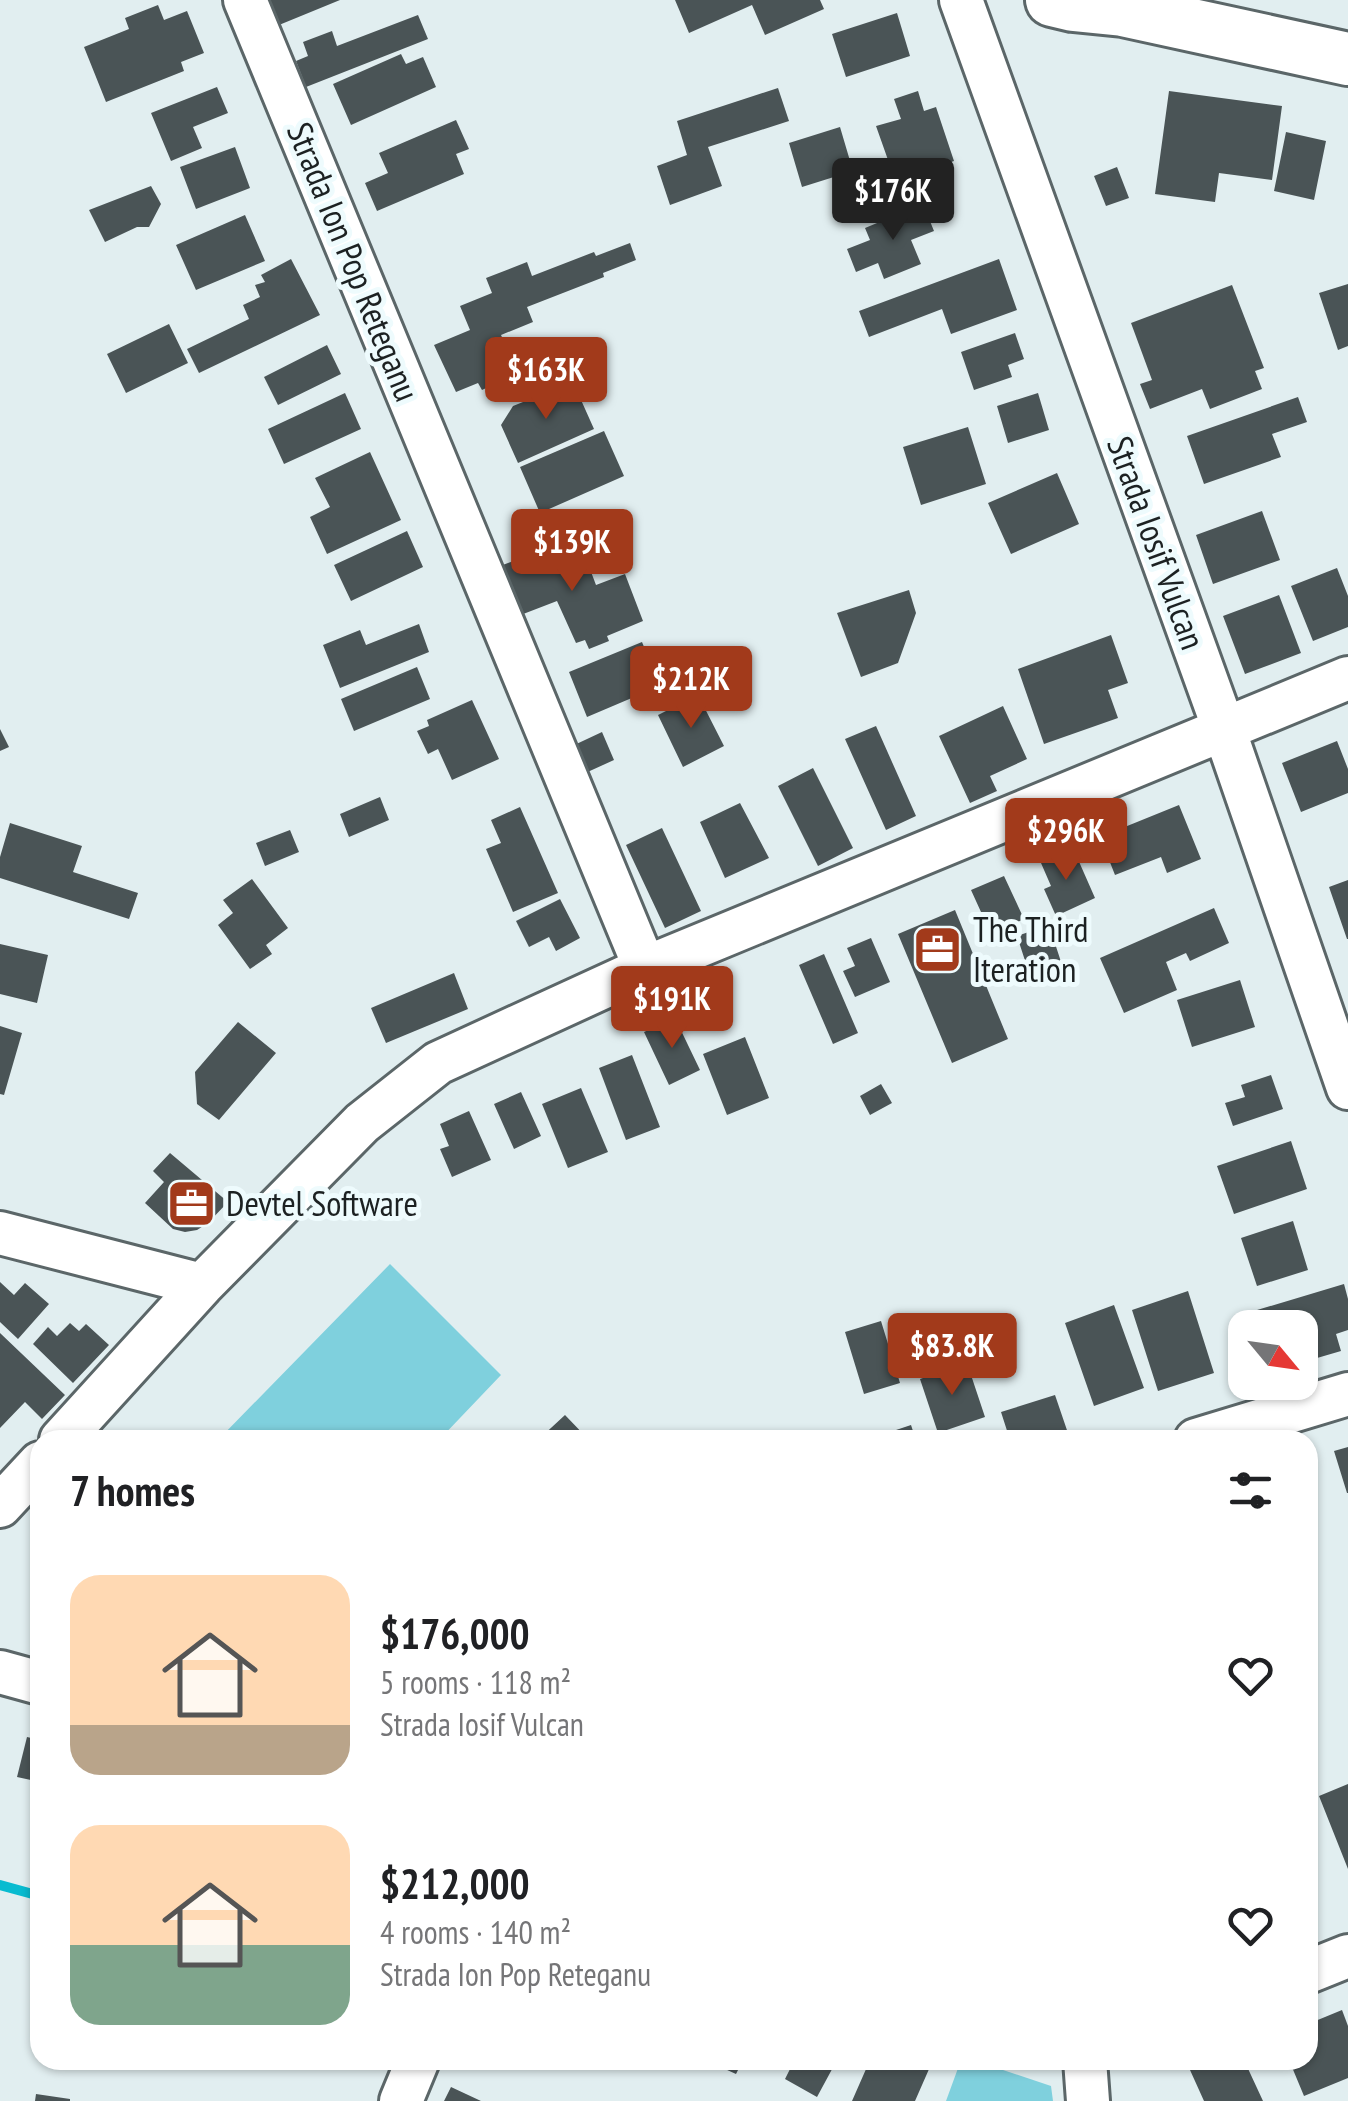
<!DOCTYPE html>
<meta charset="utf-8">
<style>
body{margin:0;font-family:"PT Sans Narrow",sans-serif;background:#f2f2f2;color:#202124;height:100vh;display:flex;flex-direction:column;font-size:38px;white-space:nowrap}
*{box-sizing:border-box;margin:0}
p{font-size:32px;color:#757577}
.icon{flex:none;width:55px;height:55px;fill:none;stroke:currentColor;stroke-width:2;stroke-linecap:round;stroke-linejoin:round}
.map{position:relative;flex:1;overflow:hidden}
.sheet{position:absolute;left:30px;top:1430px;width:1288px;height:640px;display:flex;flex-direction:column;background:#fff;border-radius:30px;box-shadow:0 2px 8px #0004}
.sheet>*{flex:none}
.needle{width:65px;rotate:119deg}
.fabs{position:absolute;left:1228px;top:1310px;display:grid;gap:20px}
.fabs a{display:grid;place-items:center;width:90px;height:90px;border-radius:20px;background:#fff;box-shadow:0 2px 8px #0004;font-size:50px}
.price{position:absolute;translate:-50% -85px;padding:0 22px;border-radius:10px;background:#a23a1b;color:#fff;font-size:32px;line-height:65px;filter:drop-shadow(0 2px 5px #0008)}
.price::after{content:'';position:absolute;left:50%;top:60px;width:30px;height:22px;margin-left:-15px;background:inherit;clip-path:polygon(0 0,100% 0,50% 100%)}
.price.active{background:#222;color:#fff}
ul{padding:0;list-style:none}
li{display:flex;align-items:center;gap:30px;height:250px;padding:0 40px}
li span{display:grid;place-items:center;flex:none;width:280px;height:200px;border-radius:30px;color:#555}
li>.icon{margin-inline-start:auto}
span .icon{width:120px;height:120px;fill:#fffc;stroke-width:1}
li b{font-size:42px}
h2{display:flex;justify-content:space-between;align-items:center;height:120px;padding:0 40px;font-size:42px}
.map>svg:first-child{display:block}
</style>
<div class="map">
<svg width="1348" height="2101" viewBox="0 0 1348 2101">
<rect width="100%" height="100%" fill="#e1eef0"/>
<path fill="#7fd0dd" d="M390,1264L501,1375L439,1440H218Z
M961,2060H973L1051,2086L1053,2101H946Z"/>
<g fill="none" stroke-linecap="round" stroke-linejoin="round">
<path stroke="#08bbd0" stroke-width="10" d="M0,1885L40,1896"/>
</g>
<path fill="#4a5456" d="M269,0H340L279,25Z
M675,0H820L824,9L765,35L752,5L689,33Z
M158,5L164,20L187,11L204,53L181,62L184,71L106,102L84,47L129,29L125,18Z
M897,13L910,56L846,77L832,34Z
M418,15L428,39L306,87L296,61L308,56L303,42L332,31L337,46Z
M401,54L406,64L423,57L436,87L351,125L333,84Z
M217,87L228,113L193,127L202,148L171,161L151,113Z
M778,88L789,121L708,147L722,186L670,205L657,166L687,155L677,121Z
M918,91L924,111L936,107L954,161L934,168L937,177L899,191L876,126L901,119L894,99Z
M1169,91L1282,106L1272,180L1219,173L1215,202L1155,194Z
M456,120L469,149L456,154L464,174L377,211L365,183L388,173L379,153Z
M840,127L853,171L802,187L789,143Z
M1286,132L1326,141L1314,200L1274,191Z
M235,147L250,188L196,209L180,167Z
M1117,167L1129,198L1106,206L1094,176Z
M151,186L161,204L149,227H137L105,242L89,210Z
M923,204L934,231L911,240L921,264L884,279L878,263L856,272L847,249L870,240L865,228Z
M245,215L265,261L196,290L176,245Z
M630,243L636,260L603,273L604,277L527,307L533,322L501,335L518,373L482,390L478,383L456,392L434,345L470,330L460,306L492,293L486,278L527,262L532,276L594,252L596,256Z
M291,259L320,315L199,373L187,349L249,319L243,305L260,297L255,285L265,282L261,275Z
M999,259L1017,310L951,334L942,309L869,337L859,311Z
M1348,284V346L1338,350L1319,293Z
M1232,285L1264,368L1255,371L1262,389L1210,409L1202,389L1150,409L1140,384L1152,380L1131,323Z
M169,324L188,363L126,393L107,354Z
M1015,333L1024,359L1008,365L1012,377L974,390L961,352Z
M327,345L341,374L278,405L264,377Z
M573,382L594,429L518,463L501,425L513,406Z
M345,393L361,429L284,464L268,429Z
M1038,393L1049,430L1008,443L997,406Z
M1298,397L1307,422L1272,434L1281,457L1204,484L1187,436Z
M968,427L986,484L921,505L903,447Z
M604,431L624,476L540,513L520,467Z
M370,452L401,520L327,554L310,517L330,507L315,478Z
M1057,473L1079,524L1011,554L988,503Z
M1262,511L1280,560L1213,584L1196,535Z
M407,531L423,567L351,601L334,565Z
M552,547L556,559L582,548L596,585L625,574L643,621L607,636L609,641L589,649L585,640L576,643L557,601L518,616L500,566Z
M1337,568L1348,596V627L1313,641L1291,586Z
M909,590L916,613L898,663L861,677L837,613Z
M1279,595L1301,653L1245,674L1223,616Z
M419,624L429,652L340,688L323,645L360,630L366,645Z
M1111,635L1128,683L1108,690L1118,718L1044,744L1018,669Z
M642,642L660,686L587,717L569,672Z
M417,667L430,699L354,731L341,699Z
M698,695L724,746L683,767L658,715Z
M472,700L499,759L452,780L438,749L428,754L417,731L429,726L427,720Z
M1003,706L1027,759L990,776L997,791L970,803L939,736Z
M876,726L916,816L886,830L845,739Z
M0,729L9,747L0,751Z
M602,732L614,760L581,775L570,747Z
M1337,741L1348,769V793L1301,812L1282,763Z
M813,768L853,848L818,866L778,786Z
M380,797L389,820L349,837L340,814Z
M740,803L769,858L725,878L700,822Z
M1179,805L1201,859L1167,873L1161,857L1115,875L1100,837Z
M520,807L558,893L513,912L486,849L501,843L491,820Z
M10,823L82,846L73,872L138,893L129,919L0,878V857Z
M662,828L701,911L665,928L626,845Z
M290,830L299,852L265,866L256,843Z
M1073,848L1095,898L1056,916L1044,889L1051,886L1041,863Z
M1004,876L1024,919L991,934L971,890Z
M252,879L288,928L266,945L272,954L250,969L218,925L233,913L223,900Z
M1348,880V939H1347L1329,887Z
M560,899L580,938L556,951L549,937L529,947L516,921Z
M1214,908L1229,943L1190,961L1186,953L1166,962L1177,990L1124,1013L1100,958Z
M955,910L1008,1039L952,1063L898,934Z
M1049,925L1063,968L1031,979L1017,936Z
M871,938L890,982L855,997L843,971L855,966L847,948Z
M0,944L48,955L37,1003L0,994Z
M824,954L858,1033L833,1044L799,965Z
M454,973L468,1009L386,1043L371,1008Z
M1240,980L1255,1027L1192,1047L1177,1000Z
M675,1018L700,1070L669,1085L644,1032Z
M238,1022L276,1053L219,1120L197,1104L195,1072Z
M0,1026L22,1033L4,1095L0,1094Z
M745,1037L769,1098L727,1115L703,1054Z
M632,1055L660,1127L626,1140L599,1068Z
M1271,1075L1283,1109L1233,1126L1225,1103L1245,1097L1241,1085Z
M881,1084L892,1103L870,1115L860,1096Z
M581,1088L608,1152L568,1168L542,1104Z
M521,1092L541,1136L514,1149L494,1104Z
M469,1111L491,1160L452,1177L440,1149L449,1146L440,1124Z
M1291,1141L1307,1189L1234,1214L1217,1166Z
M170,1153L228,1202L208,1223L197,1230L185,1232L173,1229L145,1203L164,1182L153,1171Z
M1293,1221L1308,1270L1257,1286L1241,1238Z
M0,1282L14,1295L25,1283L49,1304L18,1339L0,1322Z
M1344,1284L1348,1299V1330L1336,1334L1341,1351L1300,1363V1328H1245L1244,1342L1237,1316Z
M1188,1291L1214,1373L1158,1391L1132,1310Z
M1114,1305L1144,1388L1094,1406L1065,1323Z
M881,1321L900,1383L864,1394L845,1332Z
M70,1323L79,1331L86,1324L109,1345L73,1383L33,1344L48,1327L57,1336Z
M0,1333L65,1395L42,1419L25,1402L0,1428Z
M967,1363L985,1417L938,1433L920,1379Z
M1055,1395L1070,1439L1010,1440L1001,1412Z
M565,1415L589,1440H538Z
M911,1425L916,1440H869V1439Z
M1348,1447V1493H1347L1334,1451Z
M27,1737L40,1740V1782L17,1777Z
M1348,1784V1869L1319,1796Z
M1342,2010L1348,2026V2078L1304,2096L1289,2060H1308V2024Z
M705,2060H743L736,2074Z
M787,2060H837L817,2097L785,2079L790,2069L784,2066Z
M870,2060H933L915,2101H852Z
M1211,2060H1244L1263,2101H1204L1190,2070Z
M451,2087L481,2101H444Z
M36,2094L70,2099V2101H35Z"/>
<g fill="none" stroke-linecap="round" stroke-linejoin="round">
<defs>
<path id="minor" d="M245,0L645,968
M961,0L1224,729L1348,1088
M0,1233L202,1285
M61,1440L202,1285L362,1123L438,1063L645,968L1348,678
M1196,1440L1348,1394
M0,1506L40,1463
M0,1672L40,1683
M1308,1972L1348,1956
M1085,2060L1088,2101
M401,2101L418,2060"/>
<path id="major" d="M1052,0L1073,5L1123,10L1348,59"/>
</defs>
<use href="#minor" stroke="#5b6668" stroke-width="48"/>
<use href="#major" stroke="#5b6668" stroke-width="58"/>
<use href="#minor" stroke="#fff" stroke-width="42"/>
<use href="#major" stroke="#fff" stroke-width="52"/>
</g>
<defs>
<symbol id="office-square" viewBox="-11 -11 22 22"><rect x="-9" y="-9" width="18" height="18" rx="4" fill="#a23a1b" stroke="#eefbfd"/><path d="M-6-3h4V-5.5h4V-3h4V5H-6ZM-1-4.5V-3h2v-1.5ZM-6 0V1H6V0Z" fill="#fff"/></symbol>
</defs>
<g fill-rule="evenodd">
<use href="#office-square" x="910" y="922" width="55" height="55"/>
<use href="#office-square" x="164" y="1176" width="55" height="55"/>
</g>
<g text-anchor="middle" stroke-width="10" stroke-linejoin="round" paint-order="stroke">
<g font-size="35" fill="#1c2122" stroke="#eefbfd">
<text transform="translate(353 262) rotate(68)" y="12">Strada Ion Pop Reteganu</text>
<text transform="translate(1156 543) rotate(70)" y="12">Strada Iosif Vulcan</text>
</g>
<g font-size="35" fill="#1c2122" stroke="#eefbfd" text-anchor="start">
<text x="973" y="942">The Third<tspan x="973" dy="40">Iteration</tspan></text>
<text x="226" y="1216">Devtel Software</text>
</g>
</g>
</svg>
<div class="fabs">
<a><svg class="needle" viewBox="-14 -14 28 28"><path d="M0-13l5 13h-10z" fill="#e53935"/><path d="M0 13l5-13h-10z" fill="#757577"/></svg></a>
</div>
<b class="price active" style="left:893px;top:243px">$176K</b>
<b class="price" style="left:546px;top:422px">$163K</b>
<b class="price" style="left:572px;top:594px">$139K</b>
<b class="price" style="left:691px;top:731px">$212K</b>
<b class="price" style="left:1066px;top:883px">$296K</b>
<b class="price" style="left:672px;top:1051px">$191K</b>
<b class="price" style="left:952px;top:1398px">$83.8K</b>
<section class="sheet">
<h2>7 homes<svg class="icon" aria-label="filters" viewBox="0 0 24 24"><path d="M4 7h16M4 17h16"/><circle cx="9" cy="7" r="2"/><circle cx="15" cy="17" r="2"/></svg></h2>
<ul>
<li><span style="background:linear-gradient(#ffd9b3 75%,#b9a48a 0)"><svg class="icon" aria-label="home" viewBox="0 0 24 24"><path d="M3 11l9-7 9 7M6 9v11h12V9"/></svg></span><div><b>$176,000</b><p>5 rooms · 118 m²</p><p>Strada Iosif Vulcan</p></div><svg class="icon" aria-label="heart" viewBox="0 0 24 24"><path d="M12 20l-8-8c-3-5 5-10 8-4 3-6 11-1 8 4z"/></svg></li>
<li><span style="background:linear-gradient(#ffd9b3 60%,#7fa58c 0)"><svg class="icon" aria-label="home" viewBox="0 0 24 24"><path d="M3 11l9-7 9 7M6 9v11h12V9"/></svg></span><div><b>$212,000</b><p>4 rooms · 140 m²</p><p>Strada Ion Pop Reteganu</p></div><svg class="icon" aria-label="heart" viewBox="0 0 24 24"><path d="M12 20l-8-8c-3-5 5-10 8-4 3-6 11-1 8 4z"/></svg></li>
</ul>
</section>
</div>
